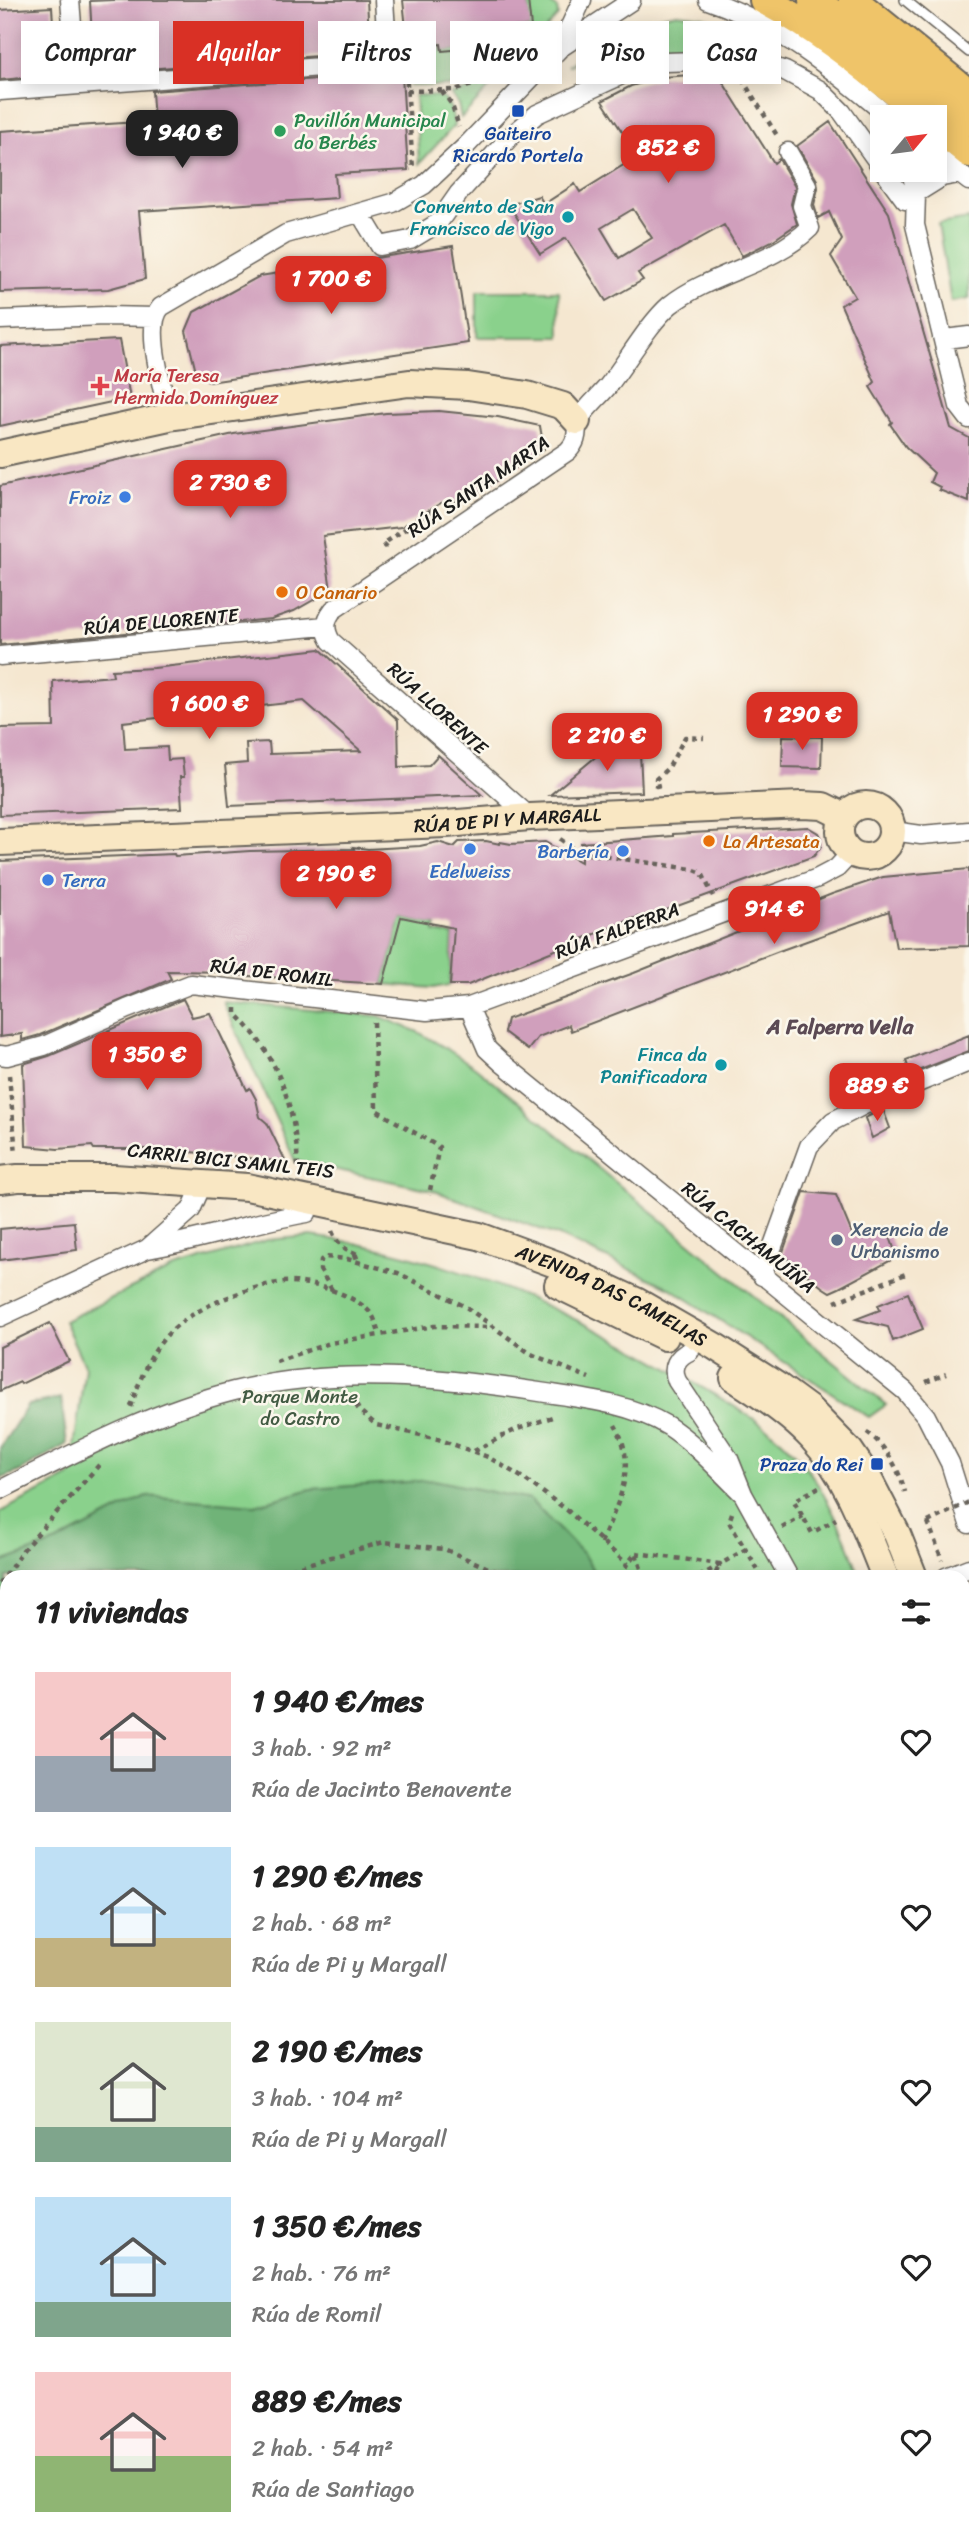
<!DOCTYPE html>
<html lang="es">
<meta charset="utf-8">
<style>
body{margin:0;font-family:Sriracha,sans-serif;background:#f2f2f2;color:#222;height:100vh;display:flex;flex-direction:column;font-size:26px;white-space:nowrap}
*{box-sizing:border-box;margin:0}
p{font-size:23px;color:#767676}
.icon{flex:none;width:38px;height:38px;fill:none;stroke:currentColor;stroke-width:2;stroke-linecap:round;stroke-linejoin:round}
.map{position:relative;flex:1;overflow:hidden}
.panel{position:absolute;left:0px;top:1570px;width:970px;height:975px;display:flex;flex-direction:column;background:#fff;border-radius:21px 21px 0 0;box-shadow:0 4px 18px #0003}
.panel>*{flex:none}
.banner{position:absolute;left:21px;top:21px;width:928px;height:63px;display:flex;gap:14px}
.needle{width:46px;rotate:61deg}
.fabs{position:absolute;left:870px;top:105px;display:grid;gap:14px}
.fabs a{display:grid;place-items:center;width:77px;height:77px;border-radius:0px;background:#fff;box-shadow:0 4px 18px #0003;font-size:35px}
.price{position:absolute;translate:-50% -60px;padding:0 16px;border-radius:14px;background:#d93025;color:#fff;font-size:23px;line-height:46px;filter:drop-shadow(0 2px 4px #0008)}
.price::after{content:'';position:absolute;left:50%;top:42px;width:21px;height:16px;margin-left:-10px;background:inherit;clip-path:polygon(0 0,100% 0,50% 100%)}
.price.selected{background:#222;color:#fff}
ul{padding:0;list-style:none}
li{display:flex;align-items:center;gap:21px;height:175px;padding:0 35px}
li span{display:grid;place-items:center;flex:none;width:196px;height:140px;border-radius:0px;color:#555}
li>.icon{margin-inline-start:auto}
span .icon{width:84px;height:84px;fill:#fffc;stroke-width:1}
li b{font-size:30px}
h2{display:flex;justify-content:space-between;align-items:center;height:84px;padding:0 35px;font-size:30px}
.chip{padding:0 24px;border-radius:0px;background:#fff;box-shadow:0 4px 18px #0003;font-size:24px;line-height:63px}
.chip.selected{background:#d93025;color:#fff}
.map>svg:first-child{display:block}
</style>
<div class="map">
<svg width="969" height="2544" viewBox="0 0 969 2544">
<rect width="100%" height="100%" fill="#fbf7ec"/>
<filter id="ink" filterUnits="userSpaceOnUse"><feTurbulence type="fractalNoise" baseFrequency=".0143" numOctaves="2"/><feDisplacementMap in="SourceGraphic" scale="14" xChannelSelector="R" yChannelSelector="G"/><feConvolveMatrix kernelMatrix="1 2 1 2 8 2 1 2 1" color-interpolation-filters="sRGB"/></filter>
<filter id="wash" filterUnits="userSpaceOnUse"><feTurbulence type="fractalNoise" baseFrequency=".00686" numOctaves="4" result="noise"/><feDisplacementMap in="SourceGraphic" scale="28" xChannelSelector="R" yChannelSelector="G"/><feGaussianBlur stdDeviation="1.57" result="paint"/><feColorMatrix in="noise" values="0 0 0 0 0 0 0 0 0 0 0 0 0 0 0 0 0 1.4 0 .05"/><feComposite in="paint" operator="in"/></filter>
<g filter="url(#wash)">
<rect width="100%" height="100%" fill="#f5e7d0"/>
<path fill="#8ad18c" stroke="#537654" stroke-width="2" d="M528,0H546L557,8L558,16L508,70L453,86H410L407,38L422,37L423,46L441,44L442,51L498,46L497,39L516,37L515,28L530,27Z
M677,13L702,16L747,32L775,54L751,47L587,55L567,66L601,36L628,23Z
M494,83L461,118L458,104L451,94Z
M415,95C442,95 451,95 454,126L419,164Z
M969,219V299L951,302L938,224Z
M477,291H559L560,337H477Z
M401,917L436,924L435,932L453,935L450,985L433,988L383,984Z
M223,1002L379,1016L418,1032L444,1047L475,1067L522,1105L886,1405L869,1417L670,1288L559,1236L432,1190L295,1161Z
M311,1236C444,1253 581,1316 696,1384C733,1405 776,1429 803,1463C826,1492 848,1541 860,1577H7V2538H318L313,2544H0V1512L70,1476L85,1367L64,1321L172,1269L267,1240Z
M968,1598H969V1684L963,1661V1599Z"/>
<path fill="#6fb378" stroke="#46684a" stroke-width="2" d="M61,1398L67,1444L20,1471L0,1479V1448L28,1405Z
M434,1480L530,1500L584,1555L597,1577H7V1822H0V1563L57,1542L146,1496L255,1505L311,1489Z
M7,1951V2011L0,2007V1952Z
M0,2173L7,2177V2357L0,2364V2283L6,2265L0,2259Z
M7,2432V2538H79L73,2544H0V2439Z
M116,2538H301L297,2544H119Z"/>
<g id="blocks">
<path fill="#d09fbc" fill-rule="evenodd" d="M114,0H367L370,52L94,73L90,1Z
M403,0H528L531,27L515,28L516,37L497,39L498,46L442,51L441,44L423,46L422,37L407,38Z
M52,7L56,75L0,80V10Z
M717,73L774,163L779,159L795,187L791,204L797,224L772,241L742,256L724,225L638,273L643,280L606,301L566,238L540,254L509,205L539,196L544,204L575,184L580,192L638,156L602,101L631,86L663,77ZM633,209L652,238L619,258L601,228Z
M372,75V78L402,76L408,170L335,174L337,198L139,211L145,279L108,289L0,292V131L154,121L152,91Z
M830,122L889,213L951,428L969,438V502L939,490L940,487L930,482L934,473L906,447L890,424L892,422L870,387L875,382L841,305L855,297L831,256L842,240L829,212L818,218L814,205L818,188L817,180L797,146Z
M453,246L468,343L210,382L196,372L186,331L194,312L260,276Z
M119,340L130,398L0,426V346Z
M439,411L498,417L540,426L544,449L467,500L441,503L401,527L323,536L331,590L294,611L271,619L0,645V486L234,434L386,413Z
M320,649L398,720L399,767L429,765L438,755L482,795L229,806L225,765L247,763L246,743L269,742L270,754L361,751L304,701L123,722L125,749L167,747L168,760L182,759L184,777H180L182,808L0,815V728L54,727L53,681L113,676L112,670L154,668Z
M783,736L822,737L821,768L782,767Z
M617,739L640,753L642,792L550,795Z
M808,827L818,833L821,839V846L814,856L661,912L635,918L468,985H450L454,928L401,917L383,984L232,975V972L167,971L171,979L40,1035L22,1040V1034L0,1037V861L174,854L175,856L250,851L354,849L353,847L368,849L420,846L438,842L454,847L459,842L486,841L500,844V842L511,844L545,842L581,862V843L673,836V834Z
M969,869V946L896,948L889,911L779,951L571,1031L569,1025L538,1037L528,1050L504,1032L507,1019L634,973L832,894L883,877Z
M183,999L192,1017L210,1013L247,1090L250,1088L256,1099L260,1117L267,1123L286,1162L162,1149H94L92,1146L58,1149L26,1146L23,1064L49,1056Z
M969,1035V1051L910,1074L906,1060Z
M883,1109L890,1128L872,1138L865,1118Z
M804,1192L836,1195L853,1236L887,1228L897,1257L839,1288L830,1292L822,1287L782,1255Z
M74,1222L77,1250L0,1260V1229Z
M908,1293L923,1329L893,1341L888,1327L856,1319L880,1310L878,1305Z
M50,1323L69,1361L21,1384L20,1382L0,1391V1347Z"/>
</g>
</g>
<g filter="url(#ink)">
<use href="#blocks" fill-opacity="0" stroke="#68635b" stroke-width="2"/>
<g fill="none" stroke-linecap="round" stroke-linejoin="round">
<defs>
<path id="lane" d="M905,0L969,52"/>
<path id="street" d="M70,0L77,85
M708,0C778,24 834,70 889,117
M560,48L582,0
M0,91L388,62L384,0
M934,154L969,181
M883,170L905,200L942,177L959,174
M911,170L916,195L915,225L959,406L969,419
M360,213L380,246L410,240L438,223L459,193L511,136L537,114L639,67L665,62L731,60L762,63L785,71L820,90L842,112L882,168
M0,320L105,316L155,317
M945,339L969,336
M169,417C164,392 143,326 161,307L286,234L393,203L424,185L466,146L560,48L631,1
M0,656L325,626
M530,817L331,641C324,629 325,620 333,610L568,451C582,436 573,428 580,418C588,406 599,397 608,386C626,363 649,323 670,305C712,272 771,266 810,228L802,206L807,185L788,152
M893,831L921,835L969,831
M469,1007L487,1049L501,1062L905,1391L926,1416L950,1463L969,1524
M0,1055L7,1056L44,1046L127,1009L191,984L427,1011L469,1007L818,878L837,868L851,853
M147,1249C201,1240 253,1222 307,1213
M762,1276L809,1146L833,1121L864,1105L969,1062
M0,1317L147,1249L191,1210L202,1185
M690,1351C677,1357 671,1367 677,1381L729,1459L743,1494L789,1577
M0,1490C76,1452 151,1412 234,1391C333,1366 446,1377 546,1393C587,1399 631,1404 668,1426C696,1444 719,1471 743,1494
M946,1577L969,1568
M0,1870L7,1869
M962,2008L969,2007
M0,2395L7,2388
M962,2426L969,2425
M242,2544L246,2538
M355,2544L359,2538
M474,2544V2538
M841,2544L850,2538"/>
<g id="secondary">
<path d="M0,454L169,417L409,383L468,386L527,395L563,406L577,421"/>
<circle cx="866" cy="831" r="26"/>
<path id="s1" d="M0,842L446,824L530,817L802,805L823,806L843,816"/>
<path id="s2" d="M0,1180L18,1178H114L247,1187L479,1236L558,1265L636,1301L716,1347L779,1387L809,1409L850,1451L867,1476L897,1534L914,1577"/>
<path d="M558,1285L665,1337"/>
<path d="M734,1378C761,1395 791,1415 812,1438C847,1475 866,1530 885,1577"/>
<path d="M962,1740V1760"/>
<path d="M962,2521L964,2544"/>
</g>
<path id="primary" d="M764,0C823,31 874,75 926,117
M813,0L852,27L969,121
M853,0L969,94
M934,124L969,153"/>
</defs>
<use href="#lane" stroke="#68635b" stroke-width="12"/>
<use href="#street" stroke="#68635b" stroke-width="21"/>
<use href="#secondary" stroke="#68635b" stroke-width="30"/>
<use href="#primary" stroke="#68635b" stroke-width="32"/>
<path stroke="#68635b" stroke-width="4.5" stroke-dasharray="5 5" stroke-linecap="butt" d="M406,71L413,168L410,169
M742,79L778,137
M407,91L454,90L503,77
M442,91L452,105L459,127
M387,548L383,544L435,509
M660,785L656,786V779L669,767L685,737L704,738
M560,839L577,851L589,854L692,869L702,873L713,896
M236,1008V1014C279,1056 296,1109 298,1169
M374,1022L376,1110L439,1147L429,1195
M9,1075L16,1154
M332,1231C338,1246 346,1250 360,1255L348,1259
M332,1290L320,1270L321,1260L325,1257L347,1259L398,1273L466,1307L531,1354L589,1378
M835,1302L908,1273
M276,1361L330,1343L361,1338L434,1326L491,1327
M926,1382L946,1374
M351,1396L359,1410L376,1425L438,1439L488,1457L523,1478L567,1510L627,1564
M131,1407C139,1381 149,1355 167,1335C191,1308 249,1286 284,1282C307,1280 359,1295 372,1315C376,1320 377,1329 380,1335
M867,1432C886,1446 899,1469 905,1492
M474,1451L515,1430L555,1416
M819,1487L794,1501L812,1533L836,1519
M732,1513L729,1522L762,1577
M928,1522L942,1560
M782,1528L803,1516
M601,1543C618,1502 639,1467 615,1425
M636,1553L720,1564L714,1577
M636,1554L644,1577
M106,1571L128,1577
M262,1577L384,1542L444,1549L509,1577
M621,1577L627,1564L636,1553
M699,1577L746,1549
M0,1584L23,1550L100,1464
M962,1604L969,1618
M0,1677L7,1675
M962,1679L969,1702
M0,1748L7,1745
M0,1845L7,1840
M0,1917H7
M4,1917L7,1908
M0,1970L7,1967
M0,2044L7,2042
M0,2067L7,2065
M0,2104L7,2106
M0,2137L7,2140
M0,2252L7,2242
M0,2260H7
M0,2468L7,2461
M92,2538L93,2544
M38,2544L44,2538"/>
<use href="#lane" stroke="#fff" stroke-width="9"/>
<use href="#street" stroke="#fff" stroke-width="18"/>
<use href="#secondary" stroke="#f9e7c3" stroke-width="26"/>
<use href="#primary" stroke="#efc469" stroke-width="28"/>
<path stroke="#68635b" stroke-width="4.5" stroke-dasharray="5 5" stroke-linecap="butt" d="M928,1522L969,1502"/>
</g>
</g>
<g fill="#1a4fb4" stroke="#fbf7ec" stroke-width="2.5">
<rect x="511" y="104" width="14" height="14" rx="3.5"/>
<rect x="870" y="1457" width="14" height="14" rx="3.5"/>
</g>
<circle fill="#2e9e5b" stroke="#fbf7ec" stroke-width="2.5" cx="280" cy="131" r="7"/>
<g fill="#0f9aa8" stroke="#fbf7ec" stroke-width="2.5">
<circle cx="568" cy="217" r="7"/>
<circle cx="721" cy="1065" r="7"/>
</g>
<path fill="#e0444e" stroke="#fbf7ec" stroke-width="2.5" d="M96.5 375.5h7v7h7v7h-7v7h-7v-7h-7v-7h7z"/>
<g fill="#3f7fe0" stroke="#fbf7ec" stroke-width="2.5">
<circle cx="125" cy="497" r="7"/>
<circle cx="470" cy="849" r="7"/>
<circle cx="623" cy="851" r="7"/>
<circle cx="48" cy="880" r="7"/>
</g>
<g fill="#e8710a" stroke="#fbf7ec" stroke-width="2.5">
<circle cx="282" cy="592" r="7"/>
<circle cx="709" cy="841" r="7"/>
</g>
<circle fill="#5c6f8a" stroke="#fbf7ec" stroke-width="2.5" cx="837" cy="1240" r="7"/>
<g text-anchor="middle" stroke-width="5" stroke-linejoin="round" paint-order="stroke">
<g font-size="19" fill="#27864d" stroke="#fbf7ec" text-anchor="start">
<text x="294" y="127">Pavillón Municipal<tspan x="294" dy="22">do Berbés</tspan></text>
</g>
<g font-size="19" fill="#164399" stroke="#fbf7ec">
<text x="518" y="140">Gaiteiro<tspan x="518" dy="22">Ricardo Portela</tspan></text>
<text x="863" y="1471" text-anchor="end">Praza do Rei</text>
</g>
<g font-size="19" fill="#0d838f" stroke="#fbf7ec" text-anchor="end">
<text x="554" y="213">Convento de San<tspan x="554" dy="22">Francisco de Vigo</tspan></text>
<text x="707" y="1061">Finca da<tspan x="707" dy="22">Panificadora</tspan></text>
</g>
<g font-size="19" fill="#be3a42" stroke="#fbf7ec" text-anchor="start">
<text x="114" y="382">María Teresa<tspan x="114" dy="22">Hermida Domínguez</tspan></text>
</g>
<g font-size="19" fill="#1c1c1c" stroke="#fbf7ec">
<text transform="translate(478 486) rotate(-34)" y="7">RÚA SANTA MARTA</text>
<text transform="translate(161 621) rotate(-5)" y="7">RÚA DE LLORENTE</text>
<text transform="translate(438 708) rotate(42)" y="7">RÚA LLORENTE</text>
<text dy="7" stroke="none"><textPath href="#s1" startOffset="508">RÚA DE PI Y MARGALL</textPath></text>
<text transform="translate(617 930) rotate(-20)" y="7">RÚA FALPERRA</text>
<text transform="translate(272 972) rotate(7)" y="7">RÚA DE ROMIL</text>
<text transform="translate(231 1160) rotate(6)" y="7">CARRIL BICI SAMIL TEIS</text>
<text transform="translate(749 1237) rotate(39)" y="7">RÚA CACHAMUÍÑA</text>
<text dy="7" stroke="none"><textPath href="#s2" startOffset="630">AVENIDA DAS CAMELIAS</textPath></text>
</g>
<g font-size="19" fill="#366cbe" stroke="#fbf7ec" text-anchor="end">
<text x="111" y="504">Froiz</text>
<text x="609" y="858">Barbería</text>
<text x="470" y="878" text-anchor="middle">Edelweiss</text>
<text x="62" y="887" text-anchor="start">Terra</text>
</g>
<g font-size="19" fill="#c56008" stroke="#fbf7ec" text-anchor="start">
<text x="296" y="599">O Canario</text>
<text x="723" y="848">La Artesata</text>
</g>
<g font-size="19" fill="#4e5e75" stroke="#fbf7ec" text-anchor="start">
<text x="851" y="1236">Xerencia de<tspan x="851" dy="22">Urbanismo</tspan></text>
</g>
<g font-size="19" fill="#425b43" stroke="#fbf7ec">
<text x="300" y="1403">Parque Monte<tspan x="300" dy="22">do Castro</tspan></text>
</g>
<g font-size="21" font-weight="bold" fill="#5b4a54" stroke="#fbf7ec">
<text x="840" y="1034">A Falperra Vella</text>
</g>
</g>
</svg>
<div class="fabs">
<a><svg class="needle" viewBox="-14 -14 28 28"><path d="M0-13l5 13h-10z" fill="#e53935"/><path d="M0 13l5-13h-10z" fill="#767676"/></svg></a>
</div>
<b class="price selected" style="left:182px;top:170px">1 940 €</b>
<b class="price" style="left:668px;top:185px">852 €</b>
<b class="price" style="left:331px;top:316px">1 700 €</b>
<b class="price" style="left:230px;top:520px">2 730 €</b>
<b class="price" style="left:209px;top:741px">1 600 €</b>
<b class="price" style="left:802px;top:752px">1 290 €</b>
<b class="price" style="left:607px;top:773px">2 210 €</b>
<b class="price" style="left:336px;top:911px">2 190 €</b>
<b class="price" style="left:774px;top:946px">914 €</b>
<b class="price" style="left:147px;top:1092px">1 350 €</b>
<b class="price" style="left:877px;top:1123px">889 €</b>
<div class="banner">
<a class="chip">Comprar</a>
<a class="chip selected">Alquilar</a>
<a class="chip">Filtros</a>
<a class="chip">Nuevo</a>
<a class="chip">Piso</a>
<a class="chip">Casa</a>
</div>
<section class="panel">
<h2>11 viviendas<svg class="icon" aria-label="filters" viewBox="0 0 24 24"><path d="M4 7h16M4 17h16"/><circle cx="9" cy="7" r="2"/><circle cx="15" cy="17" r="2"/></svg></h2>
<ul>
<li><span style="background:linear-gradient(#f6c9c9 60%,#9aa5b1 0)"><svg class="icon" aria-label="home" viewBox="0 0 24 24"><path d="M3 11l9-7 9 7M6 9v11h12V9"/></svg></span><div><b>1 940 €/mes</b><p>3 hab. · 92 m²</p><p>Rúa de Jacinto Benavente</p></div><svg class="icon" aria-label="heart" viewBox="0 0 24 24"><path d="M12 20l-8-8c-3-5 5-10 8-4 3-6 11-1 8 4z"/></svg></li>
<li><span style="background:linear-gradient(#bfe0f5 65%,#c2b280 0)"><svg class="icon" aria-label="home" viewBox="0 0 24 24"><path d="M3 11l9-7 9 7M6 9v11h12V9"/></svg></span><div><b>1 290 €/mes</b><p>2 hab. · 68 m²</p><p>Rúa de Pi y Margall</p></div><svg class="icon" aria-label="heart" viewBox="0 0 24 24"><path d="M12 20l-8-8c-3-5 5-10 8-4 3-6 11-1 8 4z"/></svg></li>
<li><span style="background:linear-gradient(#dfe7d0 75%,#7fa58c 0)"><svg class="icon" aria-label="home" viewBox="0 0 24 24"><path d="M3 11l9-7 9 7M6 9v11h12V9"/></svg></span><div><b>2 190 €/mes</b><p>3 hab. · 104 m²</p><p>Rúa de Pi y Margall</p></div><svg class="icon" aria-label="heart" viewBox="0 0 24 24"><path d="M12 20l-8-8c-3-5 5-10 8-4 3-6 11-1 8 4z"/></svg></li>
<li><span style="background:linear-gradient(#bfe0f5 75%,#7fa58c 0)"><svg class="icon" aria-label="home" viewBox="0 0 24 24"><path d="M3 11l9-7 9 7M6 9v11h12V9"/></svg></span><div><b>1 350 €/mes</b><p>2 hab. · 76 m²</p><p>Rúa de Romil</p></div><svg class="icon" aria-label="heart" viewBox="0 0 24 24"><path d="M12 20l-8-8c-3-5 5-10 8-4 3-6 11-1 8 4z"/></svg></li>
<li><span style="background:linear-gradient(#f6c9c9 60%,#8fb573 0)"><svg class="icon" aria-label="home" viewBox="0 0 24 24"><path d="M3 11l9-7 9 7M6 9v11h12V9"/></svg></span><div><b>889 €/mes</b><p>2 hab. · 54 m²</p><p>Rúa de Santiago</p></div><svg class="icon" aria-label="heart" viewBox="0 0 24 24"><path d="M12 20l-8-8c-3-5 5-10 8-4 3-6 11-1 8 4z"/></svg></li>
</ul>
</section>
</div>
